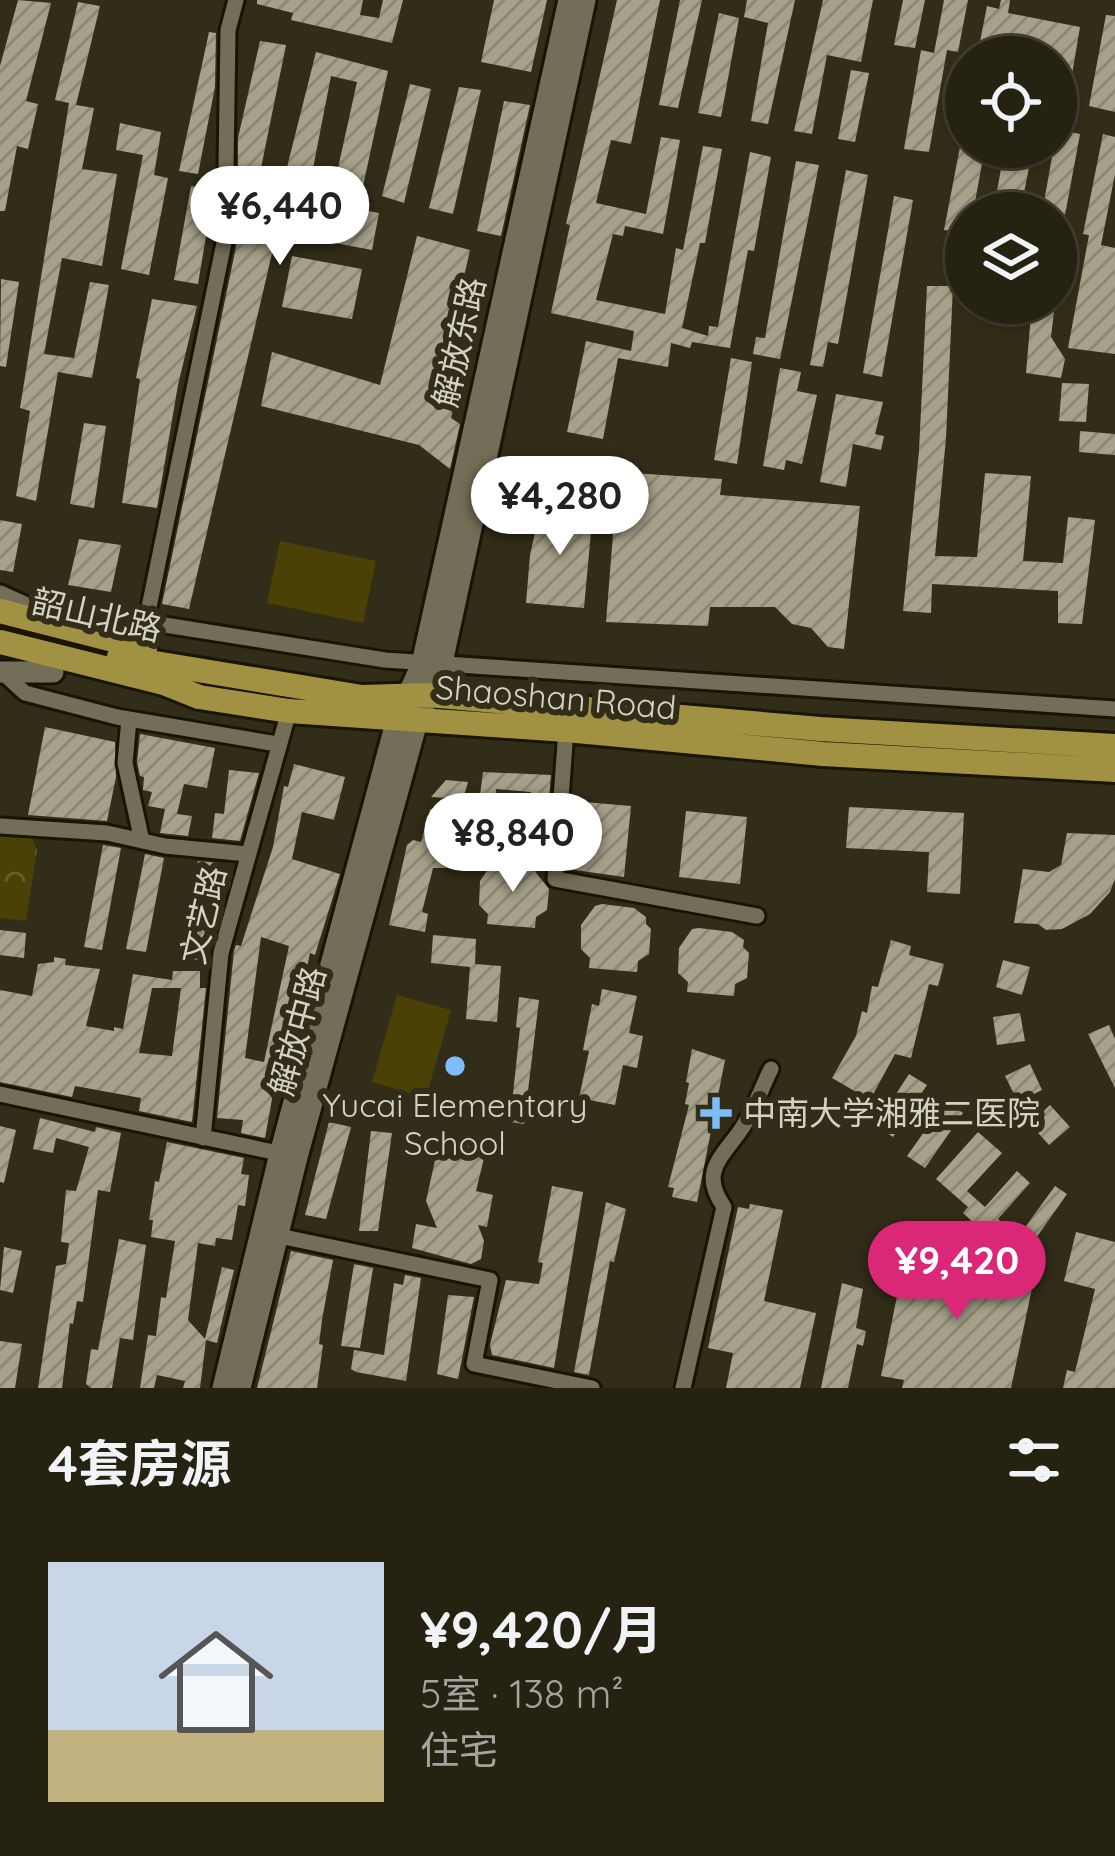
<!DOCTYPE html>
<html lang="zh">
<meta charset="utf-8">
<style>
body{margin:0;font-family:Quicksand,"Noto Sans SC",sans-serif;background:#312f20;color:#f1f3f6;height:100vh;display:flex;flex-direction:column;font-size:45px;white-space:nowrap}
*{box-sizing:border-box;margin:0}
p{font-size:39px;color:#a3a49f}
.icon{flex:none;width:66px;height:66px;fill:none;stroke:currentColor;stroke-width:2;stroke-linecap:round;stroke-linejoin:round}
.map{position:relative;height:1388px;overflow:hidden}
.details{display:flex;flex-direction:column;background:#252212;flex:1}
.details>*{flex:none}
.tools{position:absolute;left:945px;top:36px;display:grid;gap:24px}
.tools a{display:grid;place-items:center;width:132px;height:132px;border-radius:50%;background:#252212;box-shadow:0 3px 9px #0004,0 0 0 3px #423f32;font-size:60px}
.price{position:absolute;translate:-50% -102px;padding:0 27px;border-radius:42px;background:#fff;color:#222;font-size:39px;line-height:78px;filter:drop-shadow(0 3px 6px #0008)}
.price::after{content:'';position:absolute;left:50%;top:72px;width:36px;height:27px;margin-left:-18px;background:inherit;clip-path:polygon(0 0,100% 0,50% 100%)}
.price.current{background:#db2777;color:#fff}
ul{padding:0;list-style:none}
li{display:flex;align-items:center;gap:36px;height:300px;padding:0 48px}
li+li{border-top:3px solid #423f32}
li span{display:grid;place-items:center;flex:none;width:336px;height:240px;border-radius:0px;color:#555}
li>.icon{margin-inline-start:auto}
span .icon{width:144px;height:144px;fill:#fffc;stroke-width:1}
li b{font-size:51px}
h2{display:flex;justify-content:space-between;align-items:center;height:144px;padding:0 48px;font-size:51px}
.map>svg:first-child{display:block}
</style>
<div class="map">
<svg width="1115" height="1388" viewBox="0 0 1115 1388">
<defs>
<pattern id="park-crowns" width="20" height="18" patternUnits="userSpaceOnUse" patternTransform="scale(3)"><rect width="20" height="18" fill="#4b4106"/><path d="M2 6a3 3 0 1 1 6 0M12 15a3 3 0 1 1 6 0" fill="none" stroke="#645c29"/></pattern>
<pattern id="building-hatch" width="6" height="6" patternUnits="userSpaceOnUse" patternTransform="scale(3)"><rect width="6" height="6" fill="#a6a188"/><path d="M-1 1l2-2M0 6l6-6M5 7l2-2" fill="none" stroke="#8c8875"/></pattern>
</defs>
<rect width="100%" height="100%" fill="#312d18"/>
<path fill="url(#park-crowns)" d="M0,837L32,838L37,850L26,921L0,918Z"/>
<path fill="#4b4106" d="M280,541L376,561L363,623L267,603Z
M397,995L451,1010L426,1098L372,1082Z"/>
<path fill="url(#building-hatch)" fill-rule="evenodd" d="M18,0L51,3L26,101L38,104L28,149L17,146L5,211H0V66Z
M257,0H363L360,15L379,18L383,0H403L392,43L291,20L293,13L257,4Z
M494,0H547L531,72L481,62Z
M617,0H660L631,144L611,140L596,203L646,214L661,137L680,140L663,234L625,226L623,236L613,234L596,300L665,314L676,248L683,250L703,146L722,149L705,243H700L682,328L708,336L709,326L718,327L750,152L771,157L754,251L748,250L730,348L692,342L690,348L671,343L668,367L618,358L603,439L567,432L586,341L631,351L634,331L551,313L570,225L566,224Z
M680,0H702L678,108L659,105Z
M747,0H795L768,124L751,121L768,23L744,17Z
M823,0H873L861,62L827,55L812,134L794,131Z
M903,0H925L915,48L894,45Z
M944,0H968L958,52L947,50L929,152L904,149L921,50L934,53Z
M1001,0H1010L1008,13L1080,27L1067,104L1056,102V57H977L987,6L999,9Z
M78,2L100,6L76,105L94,108L82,169L117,174L102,266L62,258L44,354L74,358L90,282L109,285L92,378L58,372L36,501L16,496L30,411L20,408L69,103L55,100Z
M719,13L739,18L721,117L698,113Z
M1106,15L1115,16V112L1089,106Z
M209,32L216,33L215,87L198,174L179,171Z
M260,41L286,45L260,173L238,169V138Z
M316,52L388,71L358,209L379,213L372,250L277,232L189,609L162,604L248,189L280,195ZM331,76L357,82L330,204L307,199Z
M851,70L869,73L855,142L838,139Z
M410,84L431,89L404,203L382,196Z
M459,87L481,90L453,214L429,208Z
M504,101L530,105L501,236L477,231Z
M120,123L161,132L154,175L168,178L149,275L121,269L143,155L116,150Z
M1057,129L1080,134L1061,237H1056V213H1042Z
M1103,134L1115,137V174L1101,245L1115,248V354L1068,348L1089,235L1083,234Z
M960,147H985L973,213H966V233L944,230Z
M1005,147H1033L1020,213H993Z
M796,161L819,165L780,359L753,354L756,337L765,338Z
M846,170L868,175L850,278L838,344L828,342L823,367L810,365Z
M191,186L214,189L198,284L174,280Z
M894,196L913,200L882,377L863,373Z
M417,236L470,250L437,398L455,402L451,418L460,424L450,469L419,445L261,406L272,352L380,385Z
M292,256L362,269L352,319L282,307Z
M1,279L19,282L6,367L0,366Z
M927,286H953L946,438L935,556L977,557L985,473L1031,476L1023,561L1063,563L1068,517L1095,520L1082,624L1058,623V591L932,584L931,613L903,611L919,451Z
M152,299L197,306L178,385L157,508L122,503L140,379L136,378Z
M1032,303H1055L1051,337L1065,359L1061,378L1026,373Z
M731,358L752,362L737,464L714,460Z
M780,368L801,372L797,391L817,395L802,464L786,460L784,470L763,466Z
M1062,383L1089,384L1086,422L1059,421Z
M836,394L883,402L875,434L884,436L881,450L853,444L846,487L820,482Z
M84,423L106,426L94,508L70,504Z
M1080,431L1115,434V455L1079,452Z
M618,472L722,479L720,495L860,506L844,649L828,647L811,628L792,624L775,607H710L708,626L606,622Z
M541,506L593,510L584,608L526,603L530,555Z
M0,520L22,524L13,572L0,570Z
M79,539L121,545L111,592L68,585Z
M45,727L115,742L116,777L107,821L28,815Z
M140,734L215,748L207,788L184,784L177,814L192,816L188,836L160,833L165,809L148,806L152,792L143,790L144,777L140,776L137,762Z
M294,764L345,777L334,820L302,812L292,859L340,874L315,955L310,953L289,1056L280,1054L265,1138L241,1133L243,1120L217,1118L234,951L236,945L241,946L273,847L284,786L288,787ZM261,937L289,946L264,1062L245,1058Z
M229,770L259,773L240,841L212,838L215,813L224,814Z
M483,772L551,775L547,819L530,817L531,792L496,789L494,820L477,818Z
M446,780L468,782L463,799L431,797Z
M573,801L631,806L624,877L568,869Z
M849,807L964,813L960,894L927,892L929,852L846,848Z
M430,809L459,817L453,837L450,836L447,868H433L422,912L428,914L425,932L389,925L407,845L413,840L421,842Z
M686,811L747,817L740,884L679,877Z
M1067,833L1115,835V879L1110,892L1090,914L1062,929L1046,930L1038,924L1014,923L1023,869L1049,872L1061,865Z
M103,845L121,848L102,950L84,947Z
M145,854L164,858L146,952L126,949Z
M500,860L529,864L549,889L547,910L536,917L535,928L487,924L488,914L479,905L480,881L493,862Z
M198,861L219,863L199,960L178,957Z
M602,904L634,908L646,917V924L651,929L649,954L638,961L637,972L589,968L590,958L581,949V925L595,906Z
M699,928L732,932L744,940L743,947L749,953L747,978L735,984L734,996L687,992L688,982L678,973L679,948L692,929Z
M0,930L26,933L24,958L0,955Z
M433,935L476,939L475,964L501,966L497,1022L466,1019L470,967L431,963Z
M891,940L911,946L909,955L944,964L938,986L929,984L911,1058L895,1054L870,1100L832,1078L856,1036L862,1011L867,1013L872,986L878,987Z
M54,957L66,959L65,965L100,969L86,1026L114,1031V1027L123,1029L133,974L172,980L173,971H200V988H206L192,1122L139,1111L141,1098L75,1086L72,1097L0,1082V990L32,996L38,964L54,962ZM152,988H181L172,1056L139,1053Z
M1003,960L1030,967L1022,995L996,987Z
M602,989L637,996L629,1033L643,1036L637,1068L623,1065L615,1105L579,1098L589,1051L583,1050L592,1004L599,1006Z
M519,997L539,1000L524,1124L510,1122L520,1028L516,1027Z
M1020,1013L1025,1041L997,1045L993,1017Z
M1109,1025L1115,1039V1088L1088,1034Z
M692,1049L725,1060L697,1202L672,1197L674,1188L668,1187L689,1105L685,1104L689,1083L686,1082Z
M1030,1064L1042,1090L1018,1102L1005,1076Z
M909,1074L927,1085L893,1137L876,1125Z
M946,1101L963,1113L925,1168L907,1156Z
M1050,1105L1070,1127L1049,1145L1030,1124Z
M40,1118L95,1132L96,1127L121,1133L110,1192L98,1190L83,1302L77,1301L73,1324L70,1323L62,1388H38L56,1266L66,1264L69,1243L61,1242L66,1190L76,1191L89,1147L56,1138L53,1153L33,1149Z
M329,1122L351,1127L326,1219L305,1215Z
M0,1126L16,1130L4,1183L0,1182Z
M446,1129L457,1137H482L491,1152L484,1158L476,1191L493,1195L491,1205L487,1227L478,1225L484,1241L481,1259L471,1264L412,1248L416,1224L437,1228L426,1201L438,1147L436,1134Z
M371,1131L392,1133L378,1231H359Z
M978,1132L1002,1153L967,1191L985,1207L1017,1171L1030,1183L998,1219L1018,1237L1055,1186L1067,1194L1029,1248L1038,1256L1034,1261L1007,1242L1001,1248L963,1213L968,1207L936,1179Z
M167,1142L244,1158L241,1174L249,1175L245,1206L238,1205L232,1240L216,1238L215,1246L198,1243L188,1320L205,1339L222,1267L234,1270L217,1343L206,1340L200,1388H183L185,1381L157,1375L154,1388H140L148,1335L156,1336L161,1297L166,1298L175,1241L151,1237L153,1220H149L155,1181L159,1182Z
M552,1186L583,1192L554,1368L492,1355L490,1345L506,1280L539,1284L543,1263L538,1262Z
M606,1202L626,1209L614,1262L610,1261L589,1375L574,1372Z
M750,1204L783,1210L764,1301L816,1313L800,1388H726L733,1353L708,1348L738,1207L749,1209Z
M1076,1232L1115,1242V1388H1063L1067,1370L1075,1372L1095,1289L1064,1281Z
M119,1239L146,1245L133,1340L120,1338L112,1388H91L86,1384L91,1349L98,1350Z
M4,1247L22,1251L13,1293L0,1290Z
M917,1250L1035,1274L1011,1388H902L904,1380L881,1376L906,1251L917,1254Z
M291,1251L333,1260L322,1320L319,1344L323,1345L317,1388H257Z
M354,1264L373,1268L360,1348L341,1346Z
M405,1275L421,1278L406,1381L356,1372L351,1369L354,1350L384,1355L394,1283L403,1285Z
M842,1283L863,1289L856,1328L866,1331L863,1346L857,1344L848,1388H821Z
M448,1295L474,1297L458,1379L437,1374Z
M0,1341L22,1344L15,1388H0Z"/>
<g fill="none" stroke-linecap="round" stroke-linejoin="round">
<defs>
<path id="street" d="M146,622L385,660L1115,709
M141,646L225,238L228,30L236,0
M2,672L25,693L117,717L277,744
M129,719L125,763L142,841
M566,730L555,879L757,916
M0,826L107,833L165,846L248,854
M0,1094L288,1155
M203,1138L221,953L289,711
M279,1236L490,1280L474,1364L592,1388
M683,1388L724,1207C700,1173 720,1159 740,1131C753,1113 761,1089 771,1069"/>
<path id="secondary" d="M0,596L51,619
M0,672H53
M223,1388L280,1154L397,719L422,664L569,0
M240,1388L297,1157L418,718L442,663L585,0"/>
<path id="primary" d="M0,611L145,648
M0,642L164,683L199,697L289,711L566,730L823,754L1115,770
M119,657L362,697L428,695L820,729L1115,746"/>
</defs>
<use href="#street" stroke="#191502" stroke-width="21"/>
<use href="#secondary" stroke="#191502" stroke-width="27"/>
<use href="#primary" stroke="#191502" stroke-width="30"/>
<use href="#street" stroke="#736e57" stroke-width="15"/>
<use href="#secondary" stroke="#736e57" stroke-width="21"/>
<use href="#primary" stroke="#a19243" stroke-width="24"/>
</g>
<g fill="#7ebdf9" stroke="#312d18" stroke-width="4.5">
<circle cx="455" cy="1066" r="12"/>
<path d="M710 1095h12v12h12v12h-12v12h-12v-12h-12v-12h12z"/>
</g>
<g text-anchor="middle" stroke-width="12" stroke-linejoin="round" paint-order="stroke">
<g font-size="33" fill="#d4d2c5" stroke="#312d18">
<text transform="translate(459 342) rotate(-77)" y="12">解放东路</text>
<text transform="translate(97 615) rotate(13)" y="12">韶山北路</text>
<text transform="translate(556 697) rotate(5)" y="12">Shaoshan Road</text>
<text transform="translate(203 915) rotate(-77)" y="12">文艺路</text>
<text transform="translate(297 1031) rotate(-75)" y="12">解放中路</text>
</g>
<g font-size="33" fill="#d4d2c5" stroke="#312d18">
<text x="455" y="1117">Yucai Elementary<tspan x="455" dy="38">School</tspan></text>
<text x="743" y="1125" text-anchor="start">中南大学湘雅二医院</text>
</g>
</g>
</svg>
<div class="tools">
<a><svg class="icon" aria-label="locate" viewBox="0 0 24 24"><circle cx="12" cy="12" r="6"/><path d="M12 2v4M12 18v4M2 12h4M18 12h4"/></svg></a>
<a><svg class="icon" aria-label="layers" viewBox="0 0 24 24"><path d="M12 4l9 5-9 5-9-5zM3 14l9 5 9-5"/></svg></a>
</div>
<b class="price" style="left:280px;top:268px">¥6,440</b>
<b class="price" style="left:560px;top:558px">¥4,280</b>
<b class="price" style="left:513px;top:895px">¥8,840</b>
<b class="price current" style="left:957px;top:1323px">¥9,420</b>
</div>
<section class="details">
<h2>4套房源<svg class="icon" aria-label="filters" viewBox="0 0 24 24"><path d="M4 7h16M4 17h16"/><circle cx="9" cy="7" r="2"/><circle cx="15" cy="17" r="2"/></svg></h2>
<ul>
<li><span style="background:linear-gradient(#c9d6e8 70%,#c2b280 0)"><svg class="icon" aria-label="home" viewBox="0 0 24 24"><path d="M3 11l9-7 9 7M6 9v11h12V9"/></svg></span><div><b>¥9,420/月</b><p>5室 · 138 m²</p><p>住宅</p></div></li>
</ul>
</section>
